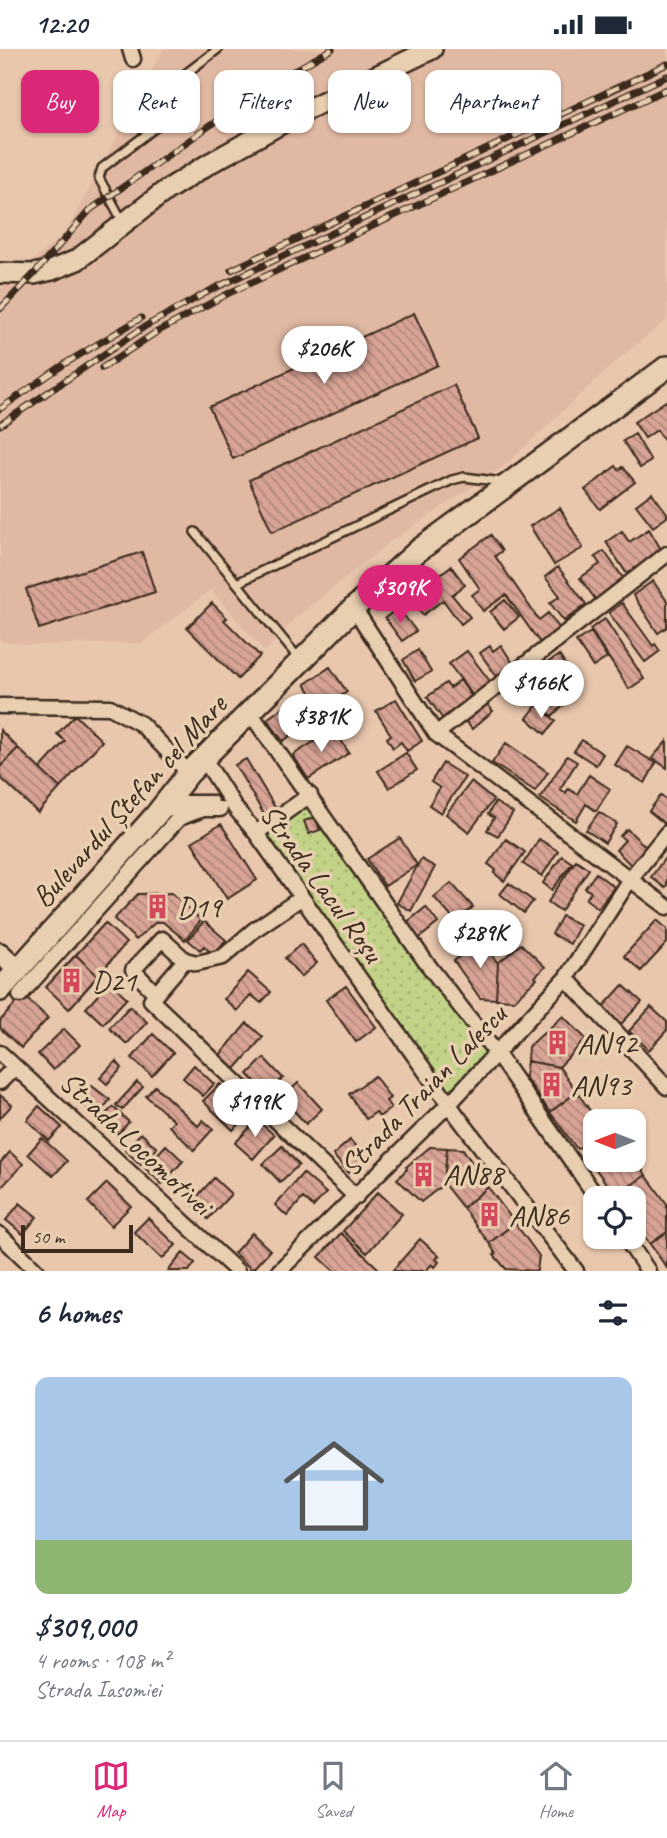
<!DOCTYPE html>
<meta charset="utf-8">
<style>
body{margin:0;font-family:Caveat,sans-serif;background:#f2f2f3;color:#1f2937;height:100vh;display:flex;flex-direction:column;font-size:26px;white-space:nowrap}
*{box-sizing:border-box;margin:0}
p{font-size:23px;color:#747a83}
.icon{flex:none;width:38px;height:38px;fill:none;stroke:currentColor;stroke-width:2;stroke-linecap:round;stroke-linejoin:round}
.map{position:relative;height:1222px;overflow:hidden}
.panel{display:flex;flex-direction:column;background:#fff;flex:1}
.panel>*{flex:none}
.top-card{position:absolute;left:21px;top:21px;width:626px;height:63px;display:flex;gap:14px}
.needle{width:46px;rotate:270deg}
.controls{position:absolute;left:583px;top:1060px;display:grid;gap:14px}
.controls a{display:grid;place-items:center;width:63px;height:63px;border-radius:14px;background:#fff;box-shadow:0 2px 5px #0004;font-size:35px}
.scale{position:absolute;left:21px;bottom:18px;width:112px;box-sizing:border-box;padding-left:7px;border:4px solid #3b2a1e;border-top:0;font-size:19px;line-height:24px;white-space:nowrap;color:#3b2a1e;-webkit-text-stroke:5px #e7cfaf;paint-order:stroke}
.price{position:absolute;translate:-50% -60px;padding:0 16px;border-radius:24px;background:#fff;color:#222;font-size:23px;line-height:46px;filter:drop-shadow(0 2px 4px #0008)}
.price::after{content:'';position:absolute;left:50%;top:42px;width:21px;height:16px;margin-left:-10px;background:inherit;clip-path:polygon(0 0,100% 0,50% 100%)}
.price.on{background:#db2777;color:#fff}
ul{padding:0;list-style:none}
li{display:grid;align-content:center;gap:14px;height:371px;padding:0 35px}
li+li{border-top:2px solid #e0e1e3}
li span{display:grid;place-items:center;height:217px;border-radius:14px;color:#555}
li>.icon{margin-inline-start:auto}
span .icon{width:126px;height:126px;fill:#fffc;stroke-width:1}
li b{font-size:30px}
h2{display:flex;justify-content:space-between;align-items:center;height:84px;padding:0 35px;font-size:30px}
.pill{padding:0 24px;border-radius:14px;background:#fff;box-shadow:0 2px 5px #0004;font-size:24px;line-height:63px}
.pill.on{background:#db2777;color:#fff}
.status{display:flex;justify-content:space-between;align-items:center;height:49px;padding:0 35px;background:#fff;direction:ltr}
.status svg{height:19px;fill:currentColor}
.tabs{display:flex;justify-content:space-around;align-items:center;height:98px;border-top:2px solid #e0e1e3;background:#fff;font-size:19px;color:#747a83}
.tabs a{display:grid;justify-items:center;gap:4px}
.tabs .on{color:#db2777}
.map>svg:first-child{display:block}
</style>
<div class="status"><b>12:20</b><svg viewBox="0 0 49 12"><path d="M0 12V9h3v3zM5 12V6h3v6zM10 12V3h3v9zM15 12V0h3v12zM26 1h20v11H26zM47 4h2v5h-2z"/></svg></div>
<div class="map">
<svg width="667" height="1222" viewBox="0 0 667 1222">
<defs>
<pattern id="park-dots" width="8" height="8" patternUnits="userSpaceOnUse" patternTransform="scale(1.75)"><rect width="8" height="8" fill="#c2d388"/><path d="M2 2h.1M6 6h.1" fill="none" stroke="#a8b575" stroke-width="1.8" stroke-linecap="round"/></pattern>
<pattern id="building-back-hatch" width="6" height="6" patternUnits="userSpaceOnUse" patternTransform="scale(1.75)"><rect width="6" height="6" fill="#d9a497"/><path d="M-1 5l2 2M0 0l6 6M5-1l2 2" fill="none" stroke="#b1867b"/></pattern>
</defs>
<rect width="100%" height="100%" fill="#e9c7ad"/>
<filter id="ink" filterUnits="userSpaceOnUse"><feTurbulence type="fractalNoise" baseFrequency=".0143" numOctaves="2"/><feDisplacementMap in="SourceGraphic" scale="14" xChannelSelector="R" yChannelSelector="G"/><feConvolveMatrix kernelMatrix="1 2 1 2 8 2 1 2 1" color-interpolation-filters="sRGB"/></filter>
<g filter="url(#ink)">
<path fill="#e1b9a3" d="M163,0H667V271L620,309L505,416L389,494L293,571L265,603L211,541L142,594L28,596L0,592V240L66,183Z"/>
<path fill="url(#park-dots)" stroke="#7e7e53" stroke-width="2" d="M310,746L497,1005L449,1055L256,784Z"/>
<path fill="url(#building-back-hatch)" stroke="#3b2a1e" stroke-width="2" d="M414,264L438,316L233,410L209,358Z
M454,336L478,389L272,483L249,431Z
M666,352L667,354V396L657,381L645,389L634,373Z
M635,385L651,412L640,419L623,392Z
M616,417L619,421L623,418L635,433L600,460L585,441Z
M652,444L667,464V468L653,478L636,456Z
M560,459L583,499L554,516L530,477Z
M649,480L662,502L627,525L606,493L622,482L629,493Z
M491,486L502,502L495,507L539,571L548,564L560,580L540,594L506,546L483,562L472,546L480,540L459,509Z
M604,502L624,530L596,551L580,529L600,515L595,508Z
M142,503L155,543L39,580L26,540Z
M451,517L465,536L452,546L470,568L461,575L443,551L423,566L410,548Z
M558,518L586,555L564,572L550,554L560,547L545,528Z
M653,532L667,552V578L658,584L633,546Z
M505,551L519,568L504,580L490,563Z
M212,554L227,569L224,571L260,607L238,630L187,579Z
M622,554L653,597L655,595L660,602L645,613L609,564Z
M398,559L416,582L402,592L385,569Z
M605,570L644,630L629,640L590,580Z
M591,583L607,609L593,618L576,592Z
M501,596L514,616L497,628L480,604L490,597L493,602Z
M418,601L431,623L415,632L403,611Z
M467,602L492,635L474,648L449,615Z
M559,606L568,620L553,631L543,617Z
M539,617L570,650L552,667L519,635Z
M330,618L347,643L321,660L305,635Z
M460,631L472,648L443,670L427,648L446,634L450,639Z
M396,650L422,692L407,702L401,693L393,699L387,689L391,686L376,662Z
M484,651L493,662L472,680L463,669Z
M537,656L556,672L545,685L527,669Z
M285,657L301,679L283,692L267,670Z
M75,666L102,692L60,739L40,720L65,692L57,685Z
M334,680L349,704L308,730L293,706Z
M0,681L18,699L0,718Z
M582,691L603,705L596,716L574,702Z
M667,692V719L652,709Z
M506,694L548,723L535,742L492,714Z
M627,697L656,714L645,734L615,716Z
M18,699L60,739L38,764L0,728V718Z
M406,704L417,721L389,739L378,722Z
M567,707L577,713L560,740L566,744L568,740L577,745L589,726L610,740L596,762L586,755L576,772L540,749Z
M246,710L276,760L265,767L235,716Z
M443,714L465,728L441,764L429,756L440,739L431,733Z
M471,733L493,751L469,783L446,765Z
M661,746L667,751L666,776L649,762Z
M495,753L513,764L498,787L487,781L494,769L488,765Z
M599,763L617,775L605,794L586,781Z
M315,768L320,781L309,785L304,772Z
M221,775L257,831L227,850L192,793Z
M627,780L647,799L631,816L616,801L625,791L620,787Z
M400,789L417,816L385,837L367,810Z
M506,790L525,803L504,832L494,824L496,821L488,815Z
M539,790L558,802L542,827L523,815Z
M667,806V836L665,839L651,828Z
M562,807L572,814L552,841L543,834Z
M421,810L435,818L411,862L397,854Z
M576,811L589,820L561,862L548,853Z
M596,824L614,838L598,859L586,850L591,843L585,839Z
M451,834L473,858L456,873L434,848Z
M509,834L533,852L524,864L500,845Z
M172,844L201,871L185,891L163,873H156L136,891L114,870L138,845Z
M426,858L438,874L417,891L405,875Z
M562,867L580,876L570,895L552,885Z
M657,871L667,880V894L641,922L624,907Z
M204,872L226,891L213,906L204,897L200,901L188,891Z
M105,874L126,894L69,960L46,938Z
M105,874L126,894L98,927L76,906Z
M479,891L498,914L496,950L480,949L454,912Z
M301,895L317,914L301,928L285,909Z
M521,895L545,918L535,928L537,930L514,951L496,950L498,914Z
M76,906L98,927L69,960L46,938Z
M248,923L271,943L261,954L251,946L237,962L224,950Z
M110,933L127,949L103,975L86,959Z
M623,936L642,953L620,976L602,959Z
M346,937L376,978L356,993L326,951Z
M23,946L48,969L21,999L0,979V972Z
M130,957L147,973L127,995L109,979Z
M651,958L667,973V981L649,1001L629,982Z
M563,967L586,990L559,1018L527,1012L528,998Z
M247,974L263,988L235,1020L220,1006Z
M64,980L80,996L53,1021L38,1005Z
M153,985L173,1004L152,1027L132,1009Z
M264,1009L283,1029L267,1045L248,1025Z
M116,1012L122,1019L107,1035L100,1029Z
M527,1012L559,1018L577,1043L550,1063L525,1028Z
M194,1016L214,1035L203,1047L183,1029Z
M375,1027L390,1049L386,1052L391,1059L379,1068L376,1063L366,1070L349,1045Z
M137,1033L143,1038L122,1061L116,1056Z
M298,1034L322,1060L306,1075L282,1049Z
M220,1035L250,1065L233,1081L203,1052Z
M92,1037L110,1051L97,1067L80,1053Z
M155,1037L198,1077L203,1071L213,1080L194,1101L169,1077L174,1072L146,1047Z
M577,1043L598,1073H595V1088L577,1100L550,1063Z
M0,1046L12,1056L0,1069Z
M39,1057L62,1078L49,1092L27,1071Z
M113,1058L129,1073L118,1085L102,1069Z
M257,1071L274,1086L253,1110L235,1094Z
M141,1084L157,1099L141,1116L125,1101Z
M595,1088V1111H634V1108L646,1126L615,1147L580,1098Z
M42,1089L67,1112L53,1127L28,1105Z
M350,1091L366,1109L349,1124L333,1106Z
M166,1096L183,1112L162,1135L145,1119Z
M282,1097L299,1116L280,1133L263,1115Z
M430,1098L447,1099L444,1135L421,1153L397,1130L407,1120L406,1118Z
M447,1099L463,1100L488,1138L463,1159L444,1135Z
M10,1103L23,1115L0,1140V1114Z
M303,1124L326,1144L313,1158L303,1149L287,1167L275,1156Z
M646,1126L667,1155V1183L650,1195L634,1172V1150H617L615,1147Z
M214,1129L231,1145L208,1170L191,1154Z
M107,1134L131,1157L111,1177L88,1153Z
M488,1138L515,1174L489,1194L463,1159Z
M378,1143L402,1165L367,1204L343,1182Z
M20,1154L37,1168L23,1185L6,1171Z
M148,1169L176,1196L162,1210L134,1183Z
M515,1174L539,1207L537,1222L506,1220L494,1206L496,1205L489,1194Z
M667,1183V1219L650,1195Z
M252,1184L270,1201L252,1221L234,1204Z
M341,1184L381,1222H334L319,1208Z
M420,1190L439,1207L436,1210L439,1213L435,1218L432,1215L426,1222H392Z
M183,1204L195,1214L189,1222H168Z"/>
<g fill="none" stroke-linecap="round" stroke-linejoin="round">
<defs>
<path id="lane" d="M123,173L99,129L102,119L168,69V38L218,0
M195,483L300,611
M237,534L452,431L464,428L503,433"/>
<path id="street" d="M130,0L133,10
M354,559L436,685L667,858
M0,657L110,658L141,675L189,724
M249,662L425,912L497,1005L598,1150
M436,685L667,505
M204,710L236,760L256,784L458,1068L576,1222
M160,764L183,754H211
M256,784L310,746
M301,849L254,881L223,908L197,914L185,911L162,890L133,921L156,945L151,951L356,1148
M566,929L667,1038
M156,945L185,911
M20,946L179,769L203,760H220
M0,1004L237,1222
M0,1033L15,1018
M0,1186L37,1222
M625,1188L648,1222
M279,1222L449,1055L566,929L630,830L667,784"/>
<path id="secondary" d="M0,224L34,225L52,221L77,211L165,142L210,114L304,62L432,0
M0,904L19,922"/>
<path id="primary" d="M0,941L155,767L189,724L354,559L419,501L667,318"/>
</defs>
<use href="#lane" stroke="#3b2a1e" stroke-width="12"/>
<use href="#street" stroke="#3b2a1e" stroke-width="19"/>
<use href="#secondary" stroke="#3b2a1e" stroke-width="24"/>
<use href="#primary" stroke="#3b2a1e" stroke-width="26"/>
<use href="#lane" stroke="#e7cfaf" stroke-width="7"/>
<use href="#street" stroke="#e7cfaf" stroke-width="14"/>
<use href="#secondary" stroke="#e7cfaf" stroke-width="19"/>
<use href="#primary" stroke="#e7cfaf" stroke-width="21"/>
<defs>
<path id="rail" d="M231,221L667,15
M0,260L34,225L90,161L262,40L332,0
M102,319L155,284L231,243L667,40
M0,360L66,314L141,269
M0,376L144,278L213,240L667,27"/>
</defs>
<use href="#rail" stroke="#3b2a1e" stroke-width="7"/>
<use href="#rail" stroke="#e7cfaf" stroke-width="4.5" stroke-dasharray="13" stroke-linecap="butt"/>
</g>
</g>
<defs>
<symbol id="building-bare" viewBox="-9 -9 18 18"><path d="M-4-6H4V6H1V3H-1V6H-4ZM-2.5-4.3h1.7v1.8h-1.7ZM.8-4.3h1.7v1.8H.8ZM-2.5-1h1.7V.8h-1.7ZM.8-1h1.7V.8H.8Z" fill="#d1495b" stroke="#e7cfaf" stroke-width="2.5" paint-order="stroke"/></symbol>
</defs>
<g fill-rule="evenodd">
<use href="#building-bare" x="140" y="840" width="35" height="35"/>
<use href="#building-bare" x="54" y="914" width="35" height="35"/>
<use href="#building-bare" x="540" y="976" width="35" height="35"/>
<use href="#building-bare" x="534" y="1018" width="35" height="35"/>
<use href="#building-bare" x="406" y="1108" width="35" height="35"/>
<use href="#building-bare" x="472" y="1148" width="35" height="35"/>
</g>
<g text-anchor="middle" stroke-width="7" stroke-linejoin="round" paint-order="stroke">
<g font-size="30" fill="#3b2a1e" stroke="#e7cfaf">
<text transform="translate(129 752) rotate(-48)" y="10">Bulevardul Ștefan cel Mare</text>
<text transform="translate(322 834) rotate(54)" y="10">Strada Lacul Roșu</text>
<text transform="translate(423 1041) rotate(-46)" y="10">Strada Traian Lalescu</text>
<text transform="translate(136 1094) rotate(43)" y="10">Strada Locomotivei</text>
</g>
<g font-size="30" fill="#3b2a1e" stroke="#e7cfaf" text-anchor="start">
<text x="177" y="868">D19</text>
<text x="92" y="942">D21</text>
<text x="577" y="1004">AN92</text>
<text x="571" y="1046">AN93</text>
<text x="443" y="1135">AN88</text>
<text x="509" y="1176">AN86</text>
</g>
</g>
</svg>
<div class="controls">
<a><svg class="needle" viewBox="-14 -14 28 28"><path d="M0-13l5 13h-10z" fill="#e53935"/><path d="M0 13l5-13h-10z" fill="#747a83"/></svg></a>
<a><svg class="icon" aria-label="locate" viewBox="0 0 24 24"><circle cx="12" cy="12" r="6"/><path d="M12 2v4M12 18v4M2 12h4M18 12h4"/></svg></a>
</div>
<div class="scale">50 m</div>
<b class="price" style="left:324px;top:337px">$206K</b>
<b class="price on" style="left:400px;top:576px">$309K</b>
<b class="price" style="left:541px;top:671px">$166K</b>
<b class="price" style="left:321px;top:705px">$381K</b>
<b class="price" style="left:480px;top:921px">$289K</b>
<b class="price" style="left:255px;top:1090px">$199K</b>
<div class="top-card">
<a class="pill on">Buy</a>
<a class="pill">Rent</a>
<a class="pill">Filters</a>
<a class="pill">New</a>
<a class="pill">Apartment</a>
</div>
</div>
<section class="panel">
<h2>6 homes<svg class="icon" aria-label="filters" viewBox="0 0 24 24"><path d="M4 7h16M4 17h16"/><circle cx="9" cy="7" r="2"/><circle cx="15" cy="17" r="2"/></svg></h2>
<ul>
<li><span style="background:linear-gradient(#a9c7e8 75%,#8fb573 0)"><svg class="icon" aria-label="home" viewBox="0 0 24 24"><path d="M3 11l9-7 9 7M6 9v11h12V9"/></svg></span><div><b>$309,000</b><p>4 rooms · 108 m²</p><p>Strada Iasomiei</p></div></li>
</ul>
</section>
<nav class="tabs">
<a class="on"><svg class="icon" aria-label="map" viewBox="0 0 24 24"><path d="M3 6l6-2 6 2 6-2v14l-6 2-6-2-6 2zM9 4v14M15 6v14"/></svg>Map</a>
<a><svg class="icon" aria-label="saved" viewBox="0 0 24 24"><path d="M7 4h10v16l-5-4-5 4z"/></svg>Saved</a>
<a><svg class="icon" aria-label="home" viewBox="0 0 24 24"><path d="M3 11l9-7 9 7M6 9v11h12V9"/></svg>Home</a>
</nav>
